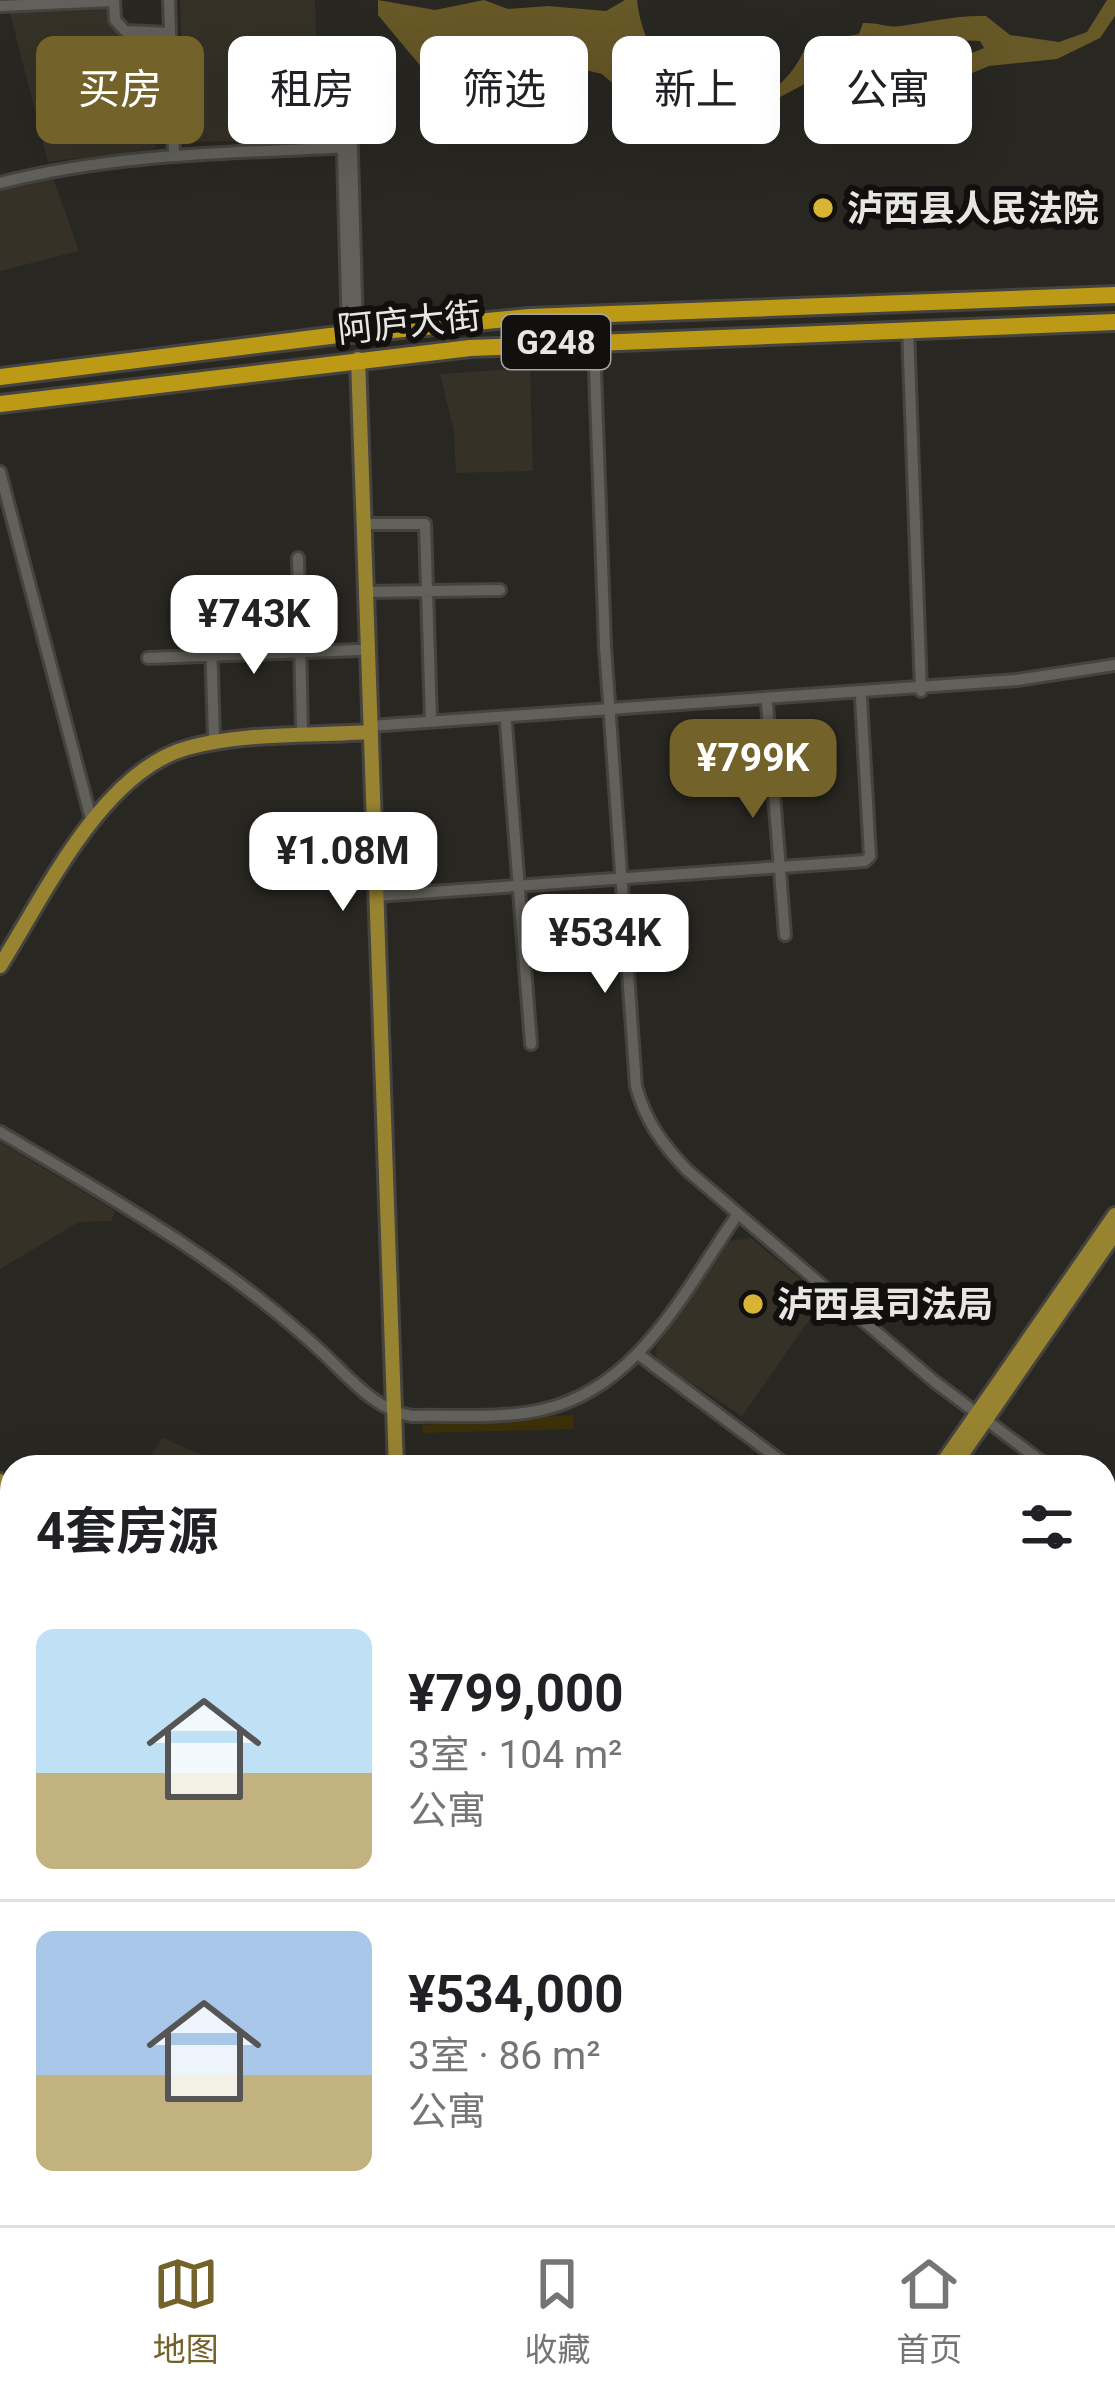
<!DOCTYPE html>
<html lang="zh">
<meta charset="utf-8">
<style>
body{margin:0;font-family:Roboto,"Noto Sans SC",sans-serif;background:#f6f6f6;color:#202124;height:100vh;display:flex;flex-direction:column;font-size:45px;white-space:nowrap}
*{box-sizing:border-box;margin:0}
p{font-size:39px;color:#757577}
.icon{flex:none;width:66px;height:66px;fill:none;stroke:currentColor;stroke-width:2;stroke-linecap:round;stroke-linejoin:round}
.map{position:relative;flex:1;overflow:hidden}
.drawer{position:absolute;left:0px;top:1455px;width:1116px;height:771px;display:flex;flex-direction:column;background:#fff;border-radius:36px 36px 0 0;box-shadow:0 12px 48px #0002}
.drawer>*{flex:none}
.banner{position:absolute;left:36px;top:36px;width:1044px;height:108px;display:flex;gap:24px}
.price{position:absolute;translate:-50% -102px;padding:0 27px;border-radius:24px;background:#fff;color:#222;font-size:39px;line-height:78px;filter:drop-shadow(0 3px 6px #0008)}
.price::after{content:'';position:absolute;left:50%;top:72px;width:36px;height:27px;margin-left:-18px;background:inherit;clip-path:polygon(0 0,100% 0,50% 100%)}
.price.active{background:#73632b;color:#fff}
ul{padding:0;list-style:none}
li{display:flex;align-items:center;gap:36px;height:300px;padding:0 36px}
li+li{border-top:3px solid #e0e0e0}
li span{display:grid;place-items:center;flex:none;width:336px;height:240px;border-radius:18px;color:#555}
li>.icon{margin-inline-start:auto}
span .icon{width:144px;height:144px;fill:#fffc;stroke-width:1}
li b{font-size:51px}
h2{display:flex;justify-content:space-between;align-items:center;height:144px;padding:0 36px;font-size:51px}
.pill{padding:0 42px;border-radius:18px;background:#fff;box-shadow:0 12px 48px #0002;font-size:42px;line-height:108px}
.pill.active{background:#73632b;color:#fff}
.tab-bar{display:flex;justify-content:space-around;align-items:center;height:168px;border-top:3px solid #e0e0e0;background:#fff;font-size:33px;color:#757577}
.tab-bar a{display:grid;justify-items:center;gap:6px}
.tab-bar .active{color:#73632b}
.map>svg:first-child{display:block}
</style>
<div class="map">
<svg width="1115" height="2225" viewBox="0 0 1115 2225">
<rect width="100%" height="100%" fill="#292722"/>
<path fill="#353127" d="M180,0H315L319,139L192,142L184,129Z
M107,10L123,38L158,39L161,137L153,149L48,162L10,13Z
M53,178L79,251L0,271V190Z
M530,368L533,471L456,473L454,432L440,374Z
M0,1142L115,1211L111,1221L79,1222L0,1269Z
M751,1238L824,1299L742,1416L657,1360L656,1347L729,1241Z
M162,1438L179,1445L229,1467H134L151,1456Z
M12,2202V2214H323L347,2225H0V2209Z"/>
<path fill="#3b300a" d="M573,1415L574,1429L422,1433V1425Z"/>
<path fill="#675827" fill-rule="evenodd" d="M378,0L435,10L484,0L508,9L548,6L606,11L625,0H637C648,102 763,148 807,44L859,34L863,23C877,22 888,28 901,26C928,22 957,15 986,16L1010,35L1059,42L1087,32L1107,0H1115V16L1100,38L1057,59L989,66L936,88L915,85L873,59L857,56L724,127L651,117L602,74L569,66L548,54L488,56L434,75L423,69L378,15ZM927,39L980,41L984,48L967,55L948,78L932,79L914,55V46Z"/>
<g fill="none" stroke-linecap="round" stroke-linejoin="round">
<defs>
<path id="minor" d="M114,0L115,20L125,31L170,33
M169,0L174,155
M0,6L114,1
M342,117L348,334
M351,117L357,333
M0,183C116,153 233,153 352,147
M593,314L605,646L636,1086C645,1120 662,1144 687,1170L935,1382L1049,1467
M908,329L921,691
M0,472L90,815
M363,524H425L431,721
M298,558L302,730
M366,592L500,590
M210,609L214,737
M148,658L359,650
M767,704L785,935
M506,723L531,1044
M370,726L1017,680L1115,665
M376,896L865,861L870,856L861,698
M0,1132C114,1199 227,1263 324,1354C349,1378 377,1411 412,1416C454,1415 500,1419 541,1410C639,1389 685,1289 738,1214
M638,1354L789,1467
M1104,1505L1115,1512
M0,2198L12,2191
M353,2214L381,2225"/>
<path id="major" d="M358,359L396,1467
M0,966C45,894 102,772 187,748C245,732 311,736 371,732
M940,1467L1115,1215
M953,1467L1115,1233
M0,1481L12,1493
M0,1495L12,1506
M414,2225L415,2214"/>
<path id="highway" d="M0,377L330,336L529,317L1115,295
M0,404L470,348L1115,322"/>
</defs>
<use href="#minor" stroke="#44433f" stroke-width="16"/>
<use href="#major" stroke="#44433f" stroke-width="20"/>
<use href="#highway" stroke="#44433f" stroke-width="22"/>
<use href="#minor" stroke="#61605a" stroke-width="10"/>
<use href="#major" stroke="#988331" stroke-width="14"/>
<use href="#highway" stroke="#bc9a15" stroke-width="16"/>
</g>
<g fill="#d8b434" stroke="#11100e" stroke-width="4.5">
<circle cx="823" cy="208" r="12"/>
<circle cx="753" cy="1304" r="12"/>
</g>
<g text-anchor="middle" stroke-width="12" stroke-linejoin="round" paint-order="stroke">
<rect fill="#11100e" stroke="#a7a6a3" stroke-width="3" x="502" y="315" width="108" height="54" rx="9"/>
<g font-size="33" font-weight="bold" fill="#e7e6e3">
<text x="556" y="354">G248</text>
</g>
<g font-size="36" font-weight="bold" fill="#e7e6e3" stroke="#11100e" text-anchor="start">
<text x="847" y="221">泸西县人民法院</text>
<text x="777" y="1317">泸西县司法局</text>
</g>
<g font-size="36" fill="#e7e6e3" stroke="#11100e">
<text transform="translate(409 322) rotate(-6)" y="13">阿庐大街</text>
</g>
</g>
</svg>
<b class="price" style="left:254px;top:677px">¥743K</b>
<b class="price active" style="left:753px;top:821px">¥799K</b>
<b class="price" style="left:343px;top:914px">¥1.08M</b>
<b class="price" style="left:605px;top:996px">¥534K</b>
<div class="banner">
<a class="pill active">买房</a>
<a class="pill">租房</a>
<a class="pill">筛选</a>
<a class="pill">新上</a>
<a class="pill">公寓</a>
</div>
<section class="drawer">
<h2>4套房源<svg class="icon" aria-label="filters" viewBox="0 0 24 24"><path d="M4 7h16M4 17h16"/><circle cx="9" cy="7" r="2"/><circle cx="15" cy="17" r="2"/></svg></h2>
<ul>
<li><span style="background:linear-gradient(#bfe0f5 60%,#c2b280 0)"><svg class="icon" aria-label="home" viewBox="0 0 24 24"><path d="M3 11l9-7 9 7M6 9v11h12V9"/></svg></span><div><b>¥799,000</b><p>3室 · 104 m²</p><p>公寓</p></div></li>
<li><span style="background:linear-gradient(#a9c7e8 60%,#c2b280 0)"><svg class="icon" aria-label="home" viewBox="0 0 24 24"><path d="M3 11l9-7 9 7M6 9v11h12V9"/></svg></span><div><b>¥534,000</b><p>3室 · 86 m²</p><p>公寓</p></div></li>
</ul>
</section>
</div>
<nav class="tab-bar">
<a class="active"><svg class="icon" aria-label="map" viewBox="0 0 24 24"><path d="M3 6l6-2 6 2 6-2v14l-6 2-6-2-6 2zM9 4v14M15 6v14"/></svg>地图</a>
<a><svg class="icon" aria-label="saved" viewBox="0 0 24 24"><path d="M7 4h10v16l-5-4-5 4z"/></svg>收藏</a>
<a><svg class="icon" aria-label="home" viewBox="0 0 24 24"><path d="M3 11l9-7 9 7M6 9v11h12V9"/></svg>首页</a>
</nav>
